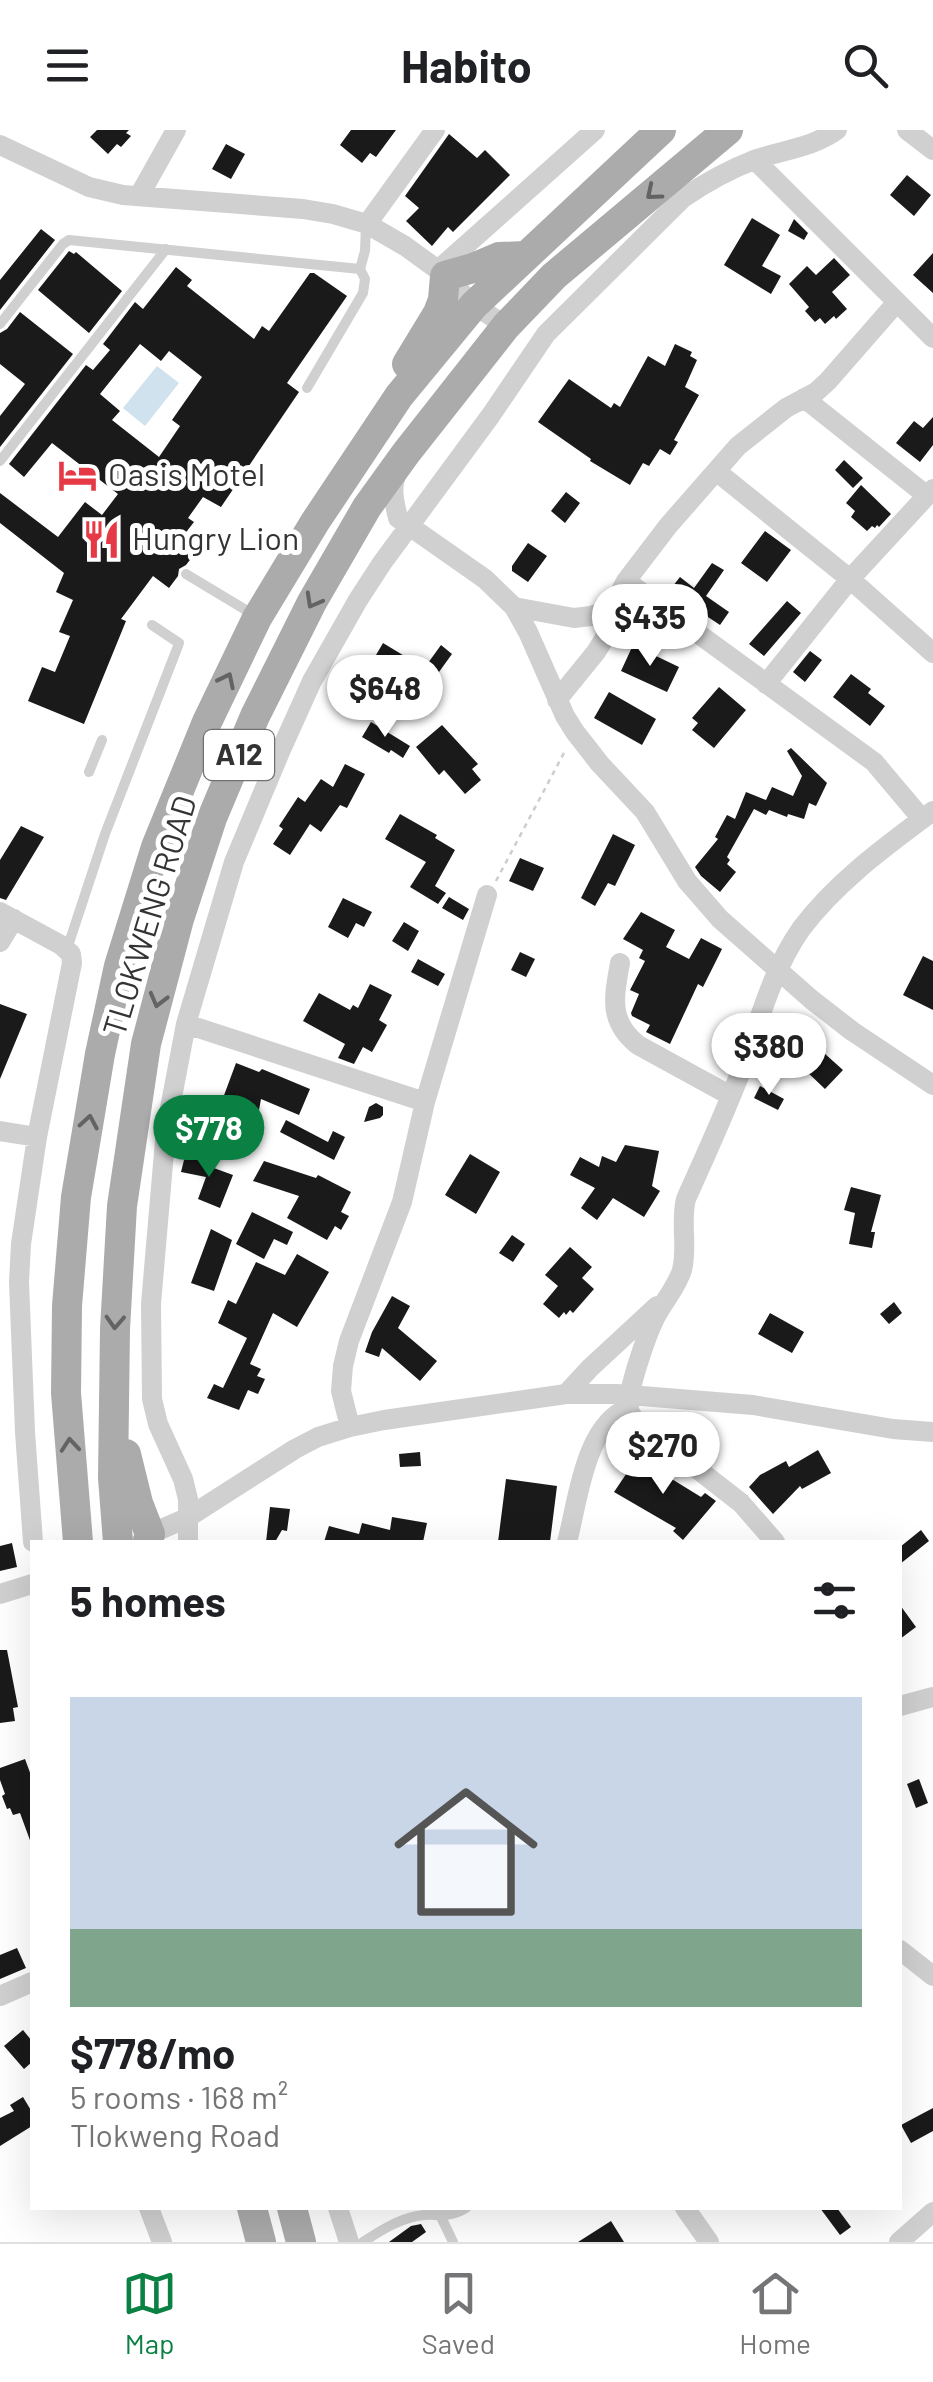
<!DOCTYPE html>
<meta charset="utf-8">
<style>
body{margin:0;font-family:Barlow,sans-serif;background:#f6f6f6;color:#202124;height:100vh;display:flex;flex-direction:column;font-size:38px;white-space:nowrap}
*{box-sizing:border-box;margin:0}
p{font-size:32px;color:#757577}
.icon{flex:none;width:55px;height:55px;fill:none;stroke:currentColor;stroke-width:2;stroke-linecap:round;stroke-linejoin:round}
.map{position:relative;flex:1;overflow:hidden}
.drawer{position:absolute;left:30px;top:1410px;width:872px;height:670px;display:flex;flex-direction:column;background:#fff;border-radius:0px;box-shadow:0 10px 40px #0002}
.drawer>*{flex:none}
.price{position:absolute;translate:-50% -85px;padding:0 22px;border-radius:35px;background:#fff;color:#222;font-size:32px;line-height:65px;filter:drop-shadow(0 2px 5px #0008)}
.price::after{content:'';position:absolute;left:50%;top:60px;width:30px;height:22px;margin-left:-15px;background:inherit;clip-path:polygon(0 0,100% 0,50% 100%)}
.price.active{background:#0b8043;color:#fff}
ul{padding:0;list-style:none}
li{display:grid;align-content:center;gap:20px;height:530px;padding:0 40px}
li+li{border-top:2px solid #e0e0e0}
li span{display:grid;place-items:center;height:310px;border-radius:0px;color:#555}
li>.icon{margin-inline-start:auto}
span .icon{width:180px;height:180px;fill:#fffc;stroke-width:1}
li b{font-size:42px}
h2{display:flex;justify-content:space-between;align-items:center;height:120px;padding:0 40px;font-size:42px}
header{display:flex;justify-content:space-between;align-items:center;height:130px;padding:0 40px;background:#fff;font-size:45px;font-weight:700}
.tab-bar{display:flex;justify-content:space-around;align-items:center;height:140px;border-top:2px solid #e0e0e0;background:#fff;font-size:28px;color:#757577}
.tab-bar a{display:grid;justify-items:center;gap:5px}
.tab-bar .active{color:#0b8043}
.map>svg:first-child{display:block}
</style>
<header><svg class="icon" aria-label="menu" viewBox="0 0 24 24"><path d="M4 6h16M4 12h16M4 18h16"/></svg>Habito<svg class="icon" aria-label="search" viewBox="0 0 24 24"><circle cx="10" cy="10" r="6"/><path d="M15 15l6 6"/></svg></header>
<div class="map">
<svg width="933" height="2112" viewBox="0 0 933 2112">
<rect width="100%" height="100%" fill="#fff"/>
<path fill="#cfe2ee" d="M157,236L179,253L145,296L123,278Z"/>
<path fill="#1a1a1a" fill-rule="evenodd" d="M97,0H129L126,3L131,6L121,17L117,14L108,24L90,7Z
M351,0H396L376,27L370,23L362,33L340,15Z
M449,4L477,28L485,20L510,45L453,102L448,97L432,116L406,91L419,78L405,66Z
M226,14L245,24L231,49L212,39Z
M907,45L931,65L914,86L890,65Z
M752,88L780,105L762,136L781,146L771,164L724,135Z
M794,89L808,103L804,110L788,101Z
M41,99L55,110L0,180V150Z
M69,121L74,124L76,122L122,161L89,203L38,160Z
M933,123V163L913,145Z
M834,128L850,145L832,162L847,179L836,189L834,186L825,194L820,188L815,192L805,181L809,177L789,154L807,136L816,145Z
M176,137L192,150L187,156L254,209L262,196L269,201L310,143H314L347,166L287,253L299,262L221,377L203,367L188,388L194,392L177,414L193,426L186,435L179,439L178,446L169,458L153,446L121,489L126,491L84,594L28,571L42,537L55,542L70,506L59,502L73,470L56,462L64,443L0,393V363L58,407L85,372L102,385L118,364L52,313L24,347L9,334L86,235L93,240L110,220L103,214L135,172L143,179ZM140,214L161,231L169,221L202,247L172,290L180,296L159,327L112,290L120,281L100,264Z
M20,182L73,224L0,317V286L25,254L0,234V203L7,199Z
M675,214L692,222L690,226L697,230L685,257L699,265L674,310L678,312L670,325L660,319L649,336L643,333L630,355L590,331L591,329L538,292L569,249L611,278L614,273L620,277L648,226L665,236Z
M933,287V315L920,332L896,313L914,291L923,298Z
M844,330L863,348L853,358L835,340Z
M861,355L891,384L879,397L877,395L875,398L872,396L867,401L851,387L855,381L846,373Z
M566,362L580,373L565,393L551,381Z
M765,401L791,420L767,452L741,433Z
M528,413L547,426L528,452L512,441V436Z
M712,433L724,440L706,466L729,482L720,495L669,461L680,447L694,458Z
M787,471L801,483L764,526L749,514Z
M383,513L411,530L404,542L376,525Z
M441,515L452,524L439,542L428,533Z
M633,515L679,537L667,562L621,541Z
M810,521L822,530L805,552L793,542Z
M851,544L871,559L868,563L885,576L870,596L833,567Z
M351,547L379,563L372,576L344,560Z
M719,557L746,580L714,618L692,600L698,593L692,588Z
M609,562L656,589L642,615L594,588Z
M371,592L410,616L403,628L391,620L389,623L362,607Z
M442,595L478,634L472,639L481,650L465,664L444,640L439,645L416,617Z
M791,618L827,653L816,676L809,673L804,689L788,684L787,687L769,680L766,685L754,679L727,727L730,730L727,734L736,742L720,762L701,746L695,737L718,709L715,707L727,685L735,689L746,662L766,670L772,657L793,666L802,646L787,621Z
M345,634L365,644L347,678L340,675L321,702L310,694L290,725L273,714L283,699L279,696L298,667L305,672L321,649L333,657Z
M400,684L437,705L435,708L455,720L435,756L446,763L438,774L410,757L426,732L385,709Z
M21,696L44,707L6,770L0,768V730Z
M613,704L635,715L615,756L608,753L595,776L581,768Z
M520,728L544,738L533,761L509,751Z
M449,767L469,779L463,790L442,778Z
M343,768L372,782L364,797L356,793L348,808L328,797Z
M641,782L675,800L666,817L689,829L701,808L722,819L703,857L698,854L670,914L646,902L650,895L632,886L631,883L639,864L630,860L645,831L639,828L643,820L623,809Z
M404,792L419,801L408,821L392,811Z
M520,822L535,829L526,847L511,840Z
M923,826L933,831V880L903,865Z
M418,829L445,844L438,856L411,842Z
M370,854L392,865L379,890L387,895L372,922L363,917L354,934L338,928L345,914L303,891L319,863L350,880L353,875L358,878Z
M0,874L27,884L0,949Z
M824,923L843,940L825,959L804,939L814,928L817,930Z
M236,933L259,942L262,939L310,959L299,985L261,969L259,980L255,979L250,1005L213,995Z
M760,956L784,969L778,980L754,968Z
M376,973L383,977V985L380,988L364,992L369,977Z
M286,990L328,1012L333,1001L345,1007L334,1030L280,1002Z
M625,1015L659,1021L652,1056L660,1061L644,1087L613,1068L597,1090L581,1078L595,1058L570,1045L580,1027L599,1037L602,1026L616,1032Z
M470,1024L500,1042L476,1084L445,1065Z
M185,1026L212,1032L211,1037L233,1045L220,1078L198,1069L206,1047L181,1042Z
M264,1031L316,1048L318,1045L351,1062L341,1082L349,1086L341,1100L335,1096L327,1110L287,1088L299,1066L253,1051Z
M851,1057L881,1065L871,1102H875L872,1118L849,1114L855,1083L844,1080Z
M252,1082L293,1102L287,1115L274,1109L264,1129L236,1114Z
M211,1099L232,1110L214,1161L191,1153Z
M512,1105L525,1114L513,1132L499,1123Z
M570,1117L592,1137L582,1148L594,1159L573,1183L570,1180L566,1185L564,1182L559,1188L543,1174L558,1156L545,1145Z
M297,1124L329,1142L297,1197L273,1183L250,1234L261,1239L257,1246L265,1249L258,1264L248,1260L239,1280L207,1268L214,1254L223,1258L247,1208L218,1193L228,1170L236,1174L256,1132L285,1145Z
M392,1166L410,1176L398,1198L437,1231L420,1251L382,1218L379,1227L365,1222L372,1202Z
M894,1172L902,1183L889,1194L880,1184Z
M770,1183L804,1202L792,1223L758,1204Z
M818,1320L831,1343L802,1359L800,1356L773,1384L749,1357L760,1345L786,1331L789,1337Z
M420,1322L421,1336L400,1337L399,1324Z
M641,1322L653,1330L649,1335L701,1367L705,1363L716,1371L683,1410L673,1401L676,1398L614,1362Z
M506,1349L557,1356L550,1412H498Z
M270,1377L290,1379L287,1401L282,1400L275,1412H266Z
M392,1387L427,1393L423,1412H324L329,1396L359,1404L362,1393L390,1400Z
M921,1400L929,1411L900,1434V1417Z
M12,1413L17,1437L0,1441V1416Z
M900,1475L916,1497L900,1509Z
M0,1520H7L18,1577L13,1578L15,1591L0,1593Z
M25,1629L32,1648V1712L31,1713L20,1683L13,1685L10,1678L7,1679L2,1666L5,1664L0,1650V1638Z
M919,1649L928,1673L916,1678L907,1654Z
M17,1818L26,1838L0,1849V1825Z
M23,1900L32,1911V1932L24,1939L4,1916Z
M23,1967L32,1982V1996L0,2016V1988L14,1981L10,1975Z
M933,1978V2001L911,2013L901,1995Z
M820,2078H837L851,2097L840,2105Z
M611,2091L624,2112H578Z
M421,2094L426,2102L412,2112H389L411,2096Z"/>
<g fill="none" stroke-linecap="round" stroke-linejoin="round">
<path stroke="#cdcdcd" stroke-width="2.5" stroke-dasharray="5 5" stroke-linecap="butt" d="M496,751L565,621"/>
<path stroke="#d0d0d0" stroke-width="10" d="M360,139L365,121L366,95
M0,194L63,114L69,110L360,139L365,149L363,163L307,258
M0,331L166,119
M186,444L254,485
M89,642L102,610
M67,819L105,704L178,516L179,513L152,495
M441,2087L453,2112
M363,2112C380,2101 397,2090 417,2086C437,2082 446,2090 466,2078"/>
<path stroke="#d0d0d0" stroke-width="20" d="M907,0L933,20
M0,15L89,57L123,65L303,79L333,84L367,94L405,116L438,140L474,175L506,196
M755,30L933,208
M139,66L176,0
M367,94L435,0
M438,140L595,0
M804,268L926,365
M398,341C390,357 394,371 398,388L485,449L514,477L528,502L565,586L575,602L600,634L645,682L687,751L720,789L812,870L852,901L933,955
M716,341L850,449L933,523
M626,451L874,632L922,689
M514,477L574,488L591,486L614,478
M766,554L850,449L933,359
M557,570L596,522L606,506L618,466L626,451L668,396L738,316L786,278L816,262L828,251L897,172
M0,782L61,815L71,824L72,833L37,1007L21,1114L19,1152L25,1302L33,1412
M0,812L14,789
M620,833C614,867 608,891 638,915L731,966
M186,894L425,972
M0,1001L37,1007
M566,1264L590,1238L657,1176
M350,1297L341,1261L343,1236L349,1211L402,1072L425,972L487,765
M141,1412L150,1404L187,1388L295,1319L318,1307L350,1297L384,1290L566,1264H617L753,1275L893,1299L933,1302
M188,1412V1369L183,1349L158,1294L152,1269L151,1174L166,999L186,894L234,732L280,622L312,551L358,470L382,433L491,285L546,204L683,68C705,53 728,40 754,30C782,20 812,18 837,0
M567,1412C578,1372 584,1296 628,1278
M775,1412L741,1373L637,1292C633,1288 630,1285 629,1279C626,1263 647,1204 655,1188C663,1172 677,1157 682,1140C688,1116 680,1092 686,1069C706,1024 727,979 744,933C760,888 773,839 801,799C836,752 886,716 933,681
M0,1464L32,1454
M900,1576L933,1567
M900,1820L933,1846
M0,1866L32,1852
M149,2078L162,2112
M338,2078L349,2112
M685,2078L709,2112
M899,2112L933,2082"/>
<path stroke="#ababab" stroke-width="30" d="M407,234L438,183L443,170L445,146L473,138L499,127L525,126
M126,1324L138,1373L150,1404L148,1412
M78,1412L66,1263L67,1176L76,1067L100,924L119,836L156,717L207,592L257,488L315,392L399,266L474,175L661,0
M118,1412L113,1348L115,1199L122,1076L146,914L179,789L212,688L255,586L312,472L367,377L406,323L506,196L554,146L728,0
M252,2078L261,2112
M292,2078L301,2112"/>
</g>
<defs><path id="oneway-chevron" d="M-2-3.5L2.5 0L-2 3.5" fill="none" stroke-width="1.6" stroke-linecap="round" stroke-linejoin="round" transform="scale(2.5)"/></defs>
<g stroke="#636363">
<use href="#oneway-chevron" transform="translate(653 63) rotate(140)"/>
<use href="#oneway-chevron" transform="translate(313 471) rotate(119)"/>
<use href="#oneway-chevron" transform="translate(227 550) rotate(-64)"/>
<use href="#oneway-chevron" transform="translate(158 870) rotate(105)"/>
<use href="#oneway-chevron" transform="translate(89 992) rotate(-80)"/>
<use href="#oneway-chevron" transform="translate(115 1192) rotate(93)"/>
<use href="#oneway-chevron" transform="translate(70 1315) rotate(-95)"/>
</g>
<defs>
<symbol id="hotel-bare" viewBox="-9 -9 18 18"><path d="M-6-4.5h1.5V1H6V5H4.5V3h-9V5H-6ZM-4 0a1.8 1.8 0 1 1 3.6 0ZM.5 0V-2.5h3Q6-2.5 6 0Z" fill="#e63946" stroke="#fff" stroke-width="2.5" paint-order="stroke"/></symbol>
<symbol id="restaurant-bare" viewBox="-9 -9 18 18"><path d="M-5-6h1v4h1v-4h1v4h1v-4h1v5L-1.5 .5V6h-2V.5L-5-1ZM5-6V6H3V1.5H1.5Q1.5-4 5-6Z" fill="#e63946" stroke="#fff" stroke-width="2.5" paint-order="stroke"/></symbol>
</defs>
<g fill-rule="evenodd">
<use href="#hotel-bare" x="50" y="318" width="55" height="55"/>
<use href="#restaurant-bare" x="74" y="382" width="55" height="55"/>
</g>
<g text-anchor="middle" stroke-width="10" stroke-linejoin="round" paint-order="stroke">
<rect fill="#fff" stroke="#707070" stroke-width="2.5" x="204" y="600" width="70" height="50" rx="8"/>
<g font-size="30" font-weight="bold" fill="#333">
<text x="239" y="635">A12</text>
</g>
<g font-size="32" fill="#333" stroke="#fff" text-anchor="start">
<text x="108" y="356">Oasis Motel</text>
<text x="132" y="420">Hungry Lion</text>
</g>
<g font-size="32" fill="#333" stroke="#fff">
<text transform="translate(150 786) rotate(-73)" y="11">TLOKWENG ROAD</text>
</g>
</g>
</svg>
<b class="price" style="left:650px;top:539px">$435</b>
<b class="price" style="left:385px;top:610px">$648</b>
<b class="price" style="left:769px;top:968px">$380</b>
<b class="price active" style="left:209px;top:1050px">$778</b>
<b class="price" style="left:663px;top:1367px">$270</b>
<section class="drawer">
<h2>5 homes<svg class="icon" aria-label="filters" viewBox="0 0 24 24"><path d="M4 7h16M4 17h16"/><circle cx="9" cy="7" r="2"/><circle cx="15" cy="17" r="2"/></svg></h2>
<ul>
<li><span style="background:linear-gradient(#c9d6e8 75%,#7fa58c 0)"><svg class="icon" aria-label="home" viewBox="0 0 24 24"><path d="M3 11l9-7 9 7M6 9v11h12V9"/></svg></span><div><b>$778/mo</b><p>5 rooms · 168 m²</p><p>Tlokweng Road</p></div></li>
</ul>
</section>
</div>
<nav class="tab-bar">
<a class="active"><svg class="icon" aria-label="map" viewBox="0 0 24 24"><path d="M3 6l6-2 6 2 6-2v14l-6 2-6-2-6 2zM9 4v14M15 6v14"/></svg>Map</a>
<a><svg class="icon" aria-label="saved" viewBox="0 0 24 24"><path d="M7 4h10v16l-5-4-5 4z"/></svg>Saved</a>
<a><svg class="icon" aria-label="home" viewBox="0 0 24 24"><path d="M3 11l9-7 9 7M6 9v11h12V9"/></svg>Home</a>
</nav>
